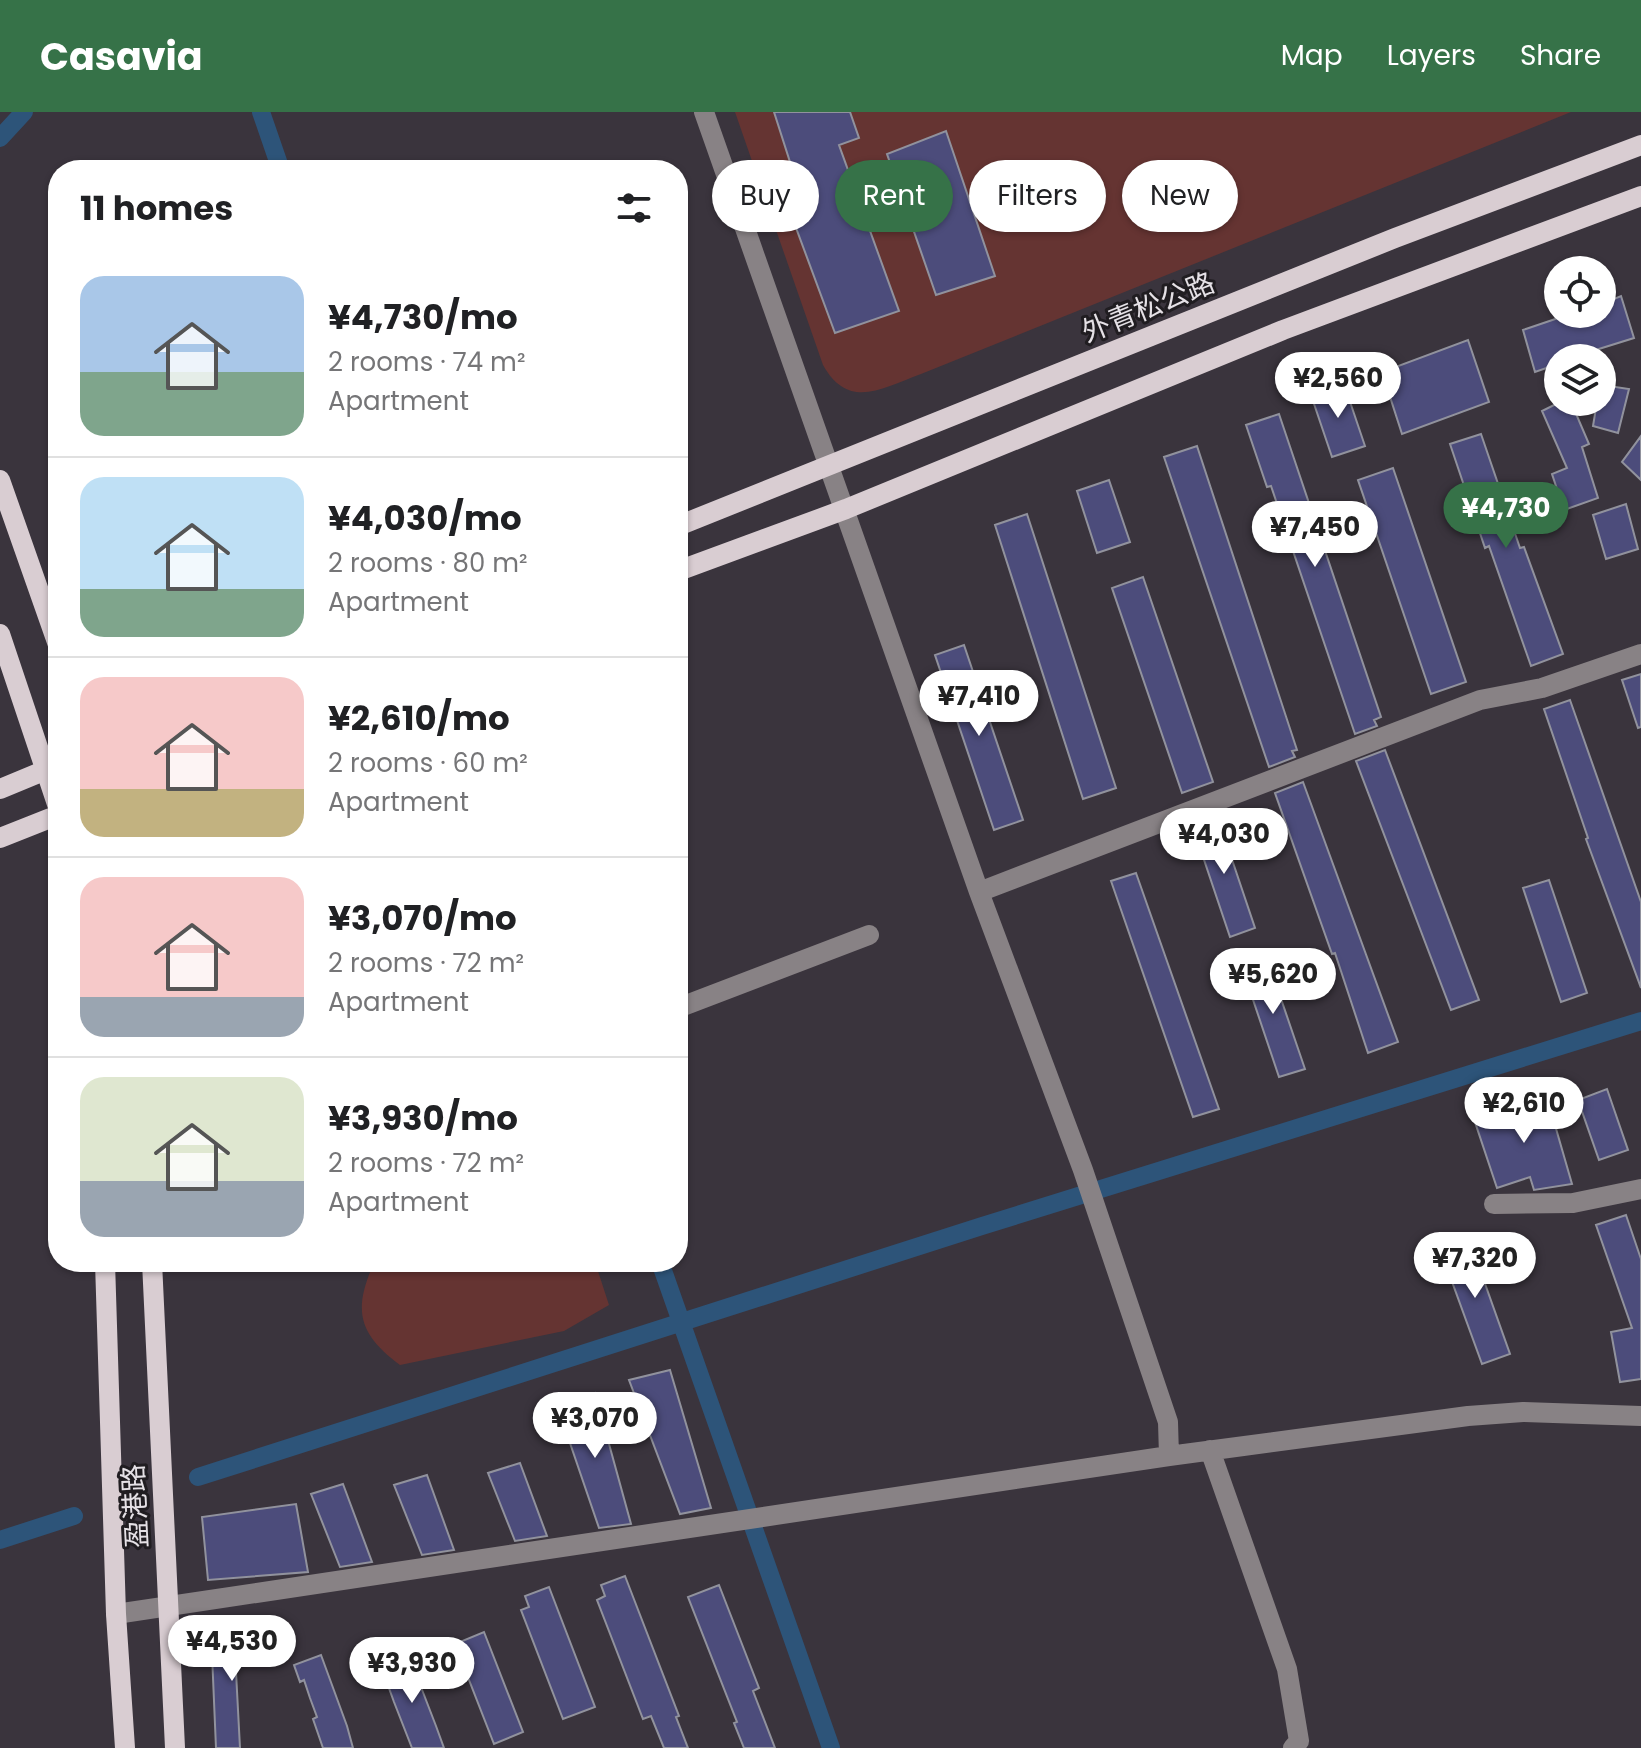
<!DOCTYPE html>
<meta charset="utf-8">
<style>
body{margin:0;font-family:Poppins,"Noto Sans SC",sans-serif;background:#f2f2f2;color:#202124;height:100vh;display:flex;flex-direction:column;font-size:30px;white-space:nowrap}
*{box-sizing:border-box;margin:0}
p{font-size:26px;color:#757577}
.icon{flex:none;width:44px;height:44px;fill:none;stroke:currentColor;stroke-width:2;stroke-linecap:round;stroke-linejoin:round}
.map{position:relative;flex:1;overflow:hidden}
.details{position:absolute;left:48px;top:48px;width:640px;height:1112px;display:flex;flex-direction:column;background:#fff;border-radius:32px;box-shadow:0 2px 6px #0004}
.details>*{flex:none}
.guide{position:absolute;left:712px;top:48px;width:760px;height:72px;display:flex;gap:16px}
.controls{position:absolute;left:1544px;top:144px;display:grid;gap:16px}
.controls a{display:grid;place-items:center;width:72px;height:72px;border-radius:50%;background:#fff;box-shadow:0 2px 6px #0004;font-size:40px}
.price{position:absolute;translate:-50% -68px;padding:0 18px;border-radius:28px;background:#fff;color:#222;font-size:26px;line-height:52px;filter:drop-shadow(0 2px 4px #0008)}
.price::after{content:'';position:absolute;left:50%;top:48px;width:24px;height:18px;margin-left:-12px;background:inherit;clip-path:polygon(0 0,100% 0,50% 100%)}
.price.current{background:#367248;color:#fff}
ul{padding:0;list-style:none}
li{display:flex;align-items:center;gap:24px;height:200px;padding:0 32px}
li+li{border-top:2px solid #e0e0e0}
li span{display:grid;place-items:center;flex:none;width:224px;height:160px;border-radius:24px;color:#555}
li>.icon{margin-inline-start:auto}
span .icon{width:96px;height:96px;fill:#fffc;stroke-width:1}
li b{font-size:34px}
h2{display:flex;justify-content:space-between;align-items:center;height:96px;padding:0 32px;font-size:34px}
.chip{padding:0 28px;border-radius:36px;background:#fff;box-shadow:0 2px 6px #0004;font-size:28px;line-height:72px}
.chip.current{background:#367248;color:#fff}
header{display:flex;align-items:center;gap:48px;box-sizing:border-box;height:112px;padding:0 40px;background:#367248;color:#fff}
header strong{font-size:38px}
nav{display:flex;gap:44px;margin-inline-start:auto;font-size:28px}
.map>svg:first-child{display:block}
</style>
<header>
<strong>Casavia</strong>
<nav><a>Map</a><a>Layers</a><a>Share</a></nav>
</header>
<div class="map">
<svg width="1641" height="1636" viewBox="0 0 1641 1636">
<rect width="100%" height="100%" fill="#3a343d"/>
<path fill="#653432" d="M735,0H1571L921,262C882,276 849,299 823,253Z
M387,1150H595L609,1193L564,1219L400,1253C363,1225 352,1203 371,1158Z"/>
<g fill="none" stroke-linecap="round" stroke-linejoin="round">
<path stroke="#2d5479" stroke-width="18" d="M261,0L281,58
M0,26L24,0
M660,1150L831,1636
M198,1365L982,1114L1641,909
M0,1428L74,1404"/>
</g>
<path fill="#4c4c7b" stroke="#91929d" stroke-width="2" d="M774,0H850L859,26L839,33L899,199L835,221L782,78L797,72Z
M946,19L995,164L936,183L887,42Z
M1621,184L1634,226L1570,246H1558V252L1535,260L1523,218L1570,202H1602V192Z
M1468,228L1489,290L1402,322L1382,260Z
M1344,272L1365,334L1332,345L1311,283Z
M1602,273L1629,277L1618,321L1593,314L1597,290H1602Z
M1560,290H1571L1589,332L1582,335L1598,386L1564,398L1552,362L1567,356L1542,299Z
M1279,302L1381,605L1374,608L1377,614L1355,622L1271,374L1267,375L1246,313Z
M1481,322L1520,436L1524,435L1563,542L1531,554L1489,434L1485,436L1450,332Z
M1641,324V368L1622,350Z
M1197,334L1297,638L1292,639L1295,645L1269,655L1164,345Z
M1393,356L1466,570L1431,582L1358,368Z
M1109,368L1130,430L1097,441L1077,379Z
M1626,392L1638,437L1606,447L1593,403Z
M1027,402L1116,676L1083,687L995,413Z
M1143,465L1213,670L1182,681L1112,476Z
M964,533L1023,708L994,718L935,543Z
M1641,562V615L1638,616L1622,568Z
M1570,588L1641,790V876L1586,727L1588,726L1544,597Z
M1385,638L1479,888L1451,898L1356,649Z
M1303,670L1398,930L1368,941L1335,841L1332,842L1275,681Z
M1217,703L1255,816L1230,825L1192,712Z
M1136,761L1219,997L1193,1005L1111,769Z
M1549,768L1587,881L1561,890L1523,776Z
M1266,843L1305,957L1279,965L1241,852Z
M1607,977L1628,1038L1599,1048L1578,988Z
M1546,982L1572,1072L1534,1078L1530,1065L1497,1076L1474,1007Z
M1626,1103L1641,1147V1267L1620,1270L1611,1220L1632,1216L1596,1113Z
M1468,1124L1510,1242L1482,1252L1439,1134Z
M670,1258L711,1396L680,1402L629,1268Z
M595,1281L631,1412L599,1416L557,1293Z
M520,1351L547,1424L515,1429L488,1361Z
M427,1363L454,1438L422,1443L394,1373Z
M343,1372L372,1450L340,1455L311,1382Z
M296,1392L308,1460L208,1468L202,1405Z
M625,1464L679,1604L676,1605L688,1636H664L651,1604L643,1607L597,1488L605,1484L601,1473Z
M719,1473L759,1576L753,1579L775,1636H744L734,1611L737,1610L688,1485Z
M549,1475L595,1595L563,1607L521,1498L529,1495L525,1484Z
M269,1518L270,1539L235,1541L240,1636H216L212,1542L234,1519Z
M484,1520L523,1620L494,1632L455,1532Z
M321,1543L347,1614L353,1636H323L313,1607L317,1605L310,1586L304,1568L300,1570L294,1553Z
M409,1544L436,1614L444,1636H412L394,1590L381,1554Z"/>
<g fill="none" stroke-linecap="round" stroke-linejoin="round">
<path stroke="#888285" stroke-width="20" d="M704,0L979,780L1083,1058L1168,1310L1169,1344
M979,780L1480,588L1542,576L1641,542
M678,896L869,823
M1494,1092L1573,1091L1641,1077
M1210,1338L1287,1557L1299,1629L1293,1636
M116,1502L1169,1344L1468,1304L1523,1300L1641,1304"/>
<path stroke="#d9cdd2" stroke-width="20" d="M0,368L58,533
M678,414L1395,126L1641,33
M678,459L846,397L1283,218L1641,84
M0,522L58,695
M0,677L58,653
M0,726L58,703
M105,1150L116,1502L125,1636
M152,1150L175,1636"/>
</g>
<g text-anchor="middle" stroke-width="6" stroke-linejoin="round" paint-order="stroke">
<g font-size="28" fill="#e5e1e6" stroke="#201d21">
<text transform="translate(1148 195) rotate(-22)" y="10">外青松公路</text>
<text transform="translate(135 1394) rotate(-93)" y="10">盈港路</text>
</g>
</g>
</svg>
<div class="controls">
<a><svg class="icon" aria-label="locate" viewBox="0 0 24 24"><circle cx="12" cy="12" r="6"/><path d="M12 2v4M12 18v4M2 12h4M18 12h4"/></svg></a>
<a><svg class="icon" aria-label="layers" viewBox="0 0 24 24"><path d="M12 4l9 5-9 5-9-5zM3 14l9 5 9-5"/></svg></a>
</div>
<b class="price" style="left:1338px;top:308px">¥2,560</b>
<b class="price current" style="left:1506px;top:438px">¥4,730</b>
<b class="price" style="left:1315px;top:457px">¥7,450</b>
<b class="price" style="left:979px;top:626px">¥7,410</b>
<b class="price" style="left:1224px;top:764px">¥4,030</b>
<b class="price" style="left:1273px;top:904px">¥5,620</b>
<b class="price" style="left:1524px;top:1033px">¥2,610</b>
<b class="price" style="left:1475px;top:1188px">¥7,320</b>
<b class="price" style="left:595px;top:1348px">¥3,070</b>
<b class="price" style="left:232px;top:1571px">¥4,530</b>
<b class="price" style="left:412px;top:1593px">¥3,930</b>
<div class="guide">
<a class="chip">Buy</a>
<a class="chip current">Rent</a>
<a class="chip">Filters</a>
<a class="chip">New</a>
</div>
<section class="details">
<h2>11 homes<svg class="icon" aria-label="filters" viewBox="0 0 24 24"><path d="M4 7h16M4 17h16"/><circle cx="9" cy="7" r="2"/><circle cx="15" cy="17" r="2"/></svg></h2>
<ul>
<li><span style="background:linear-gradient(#a9c7e8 60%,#7fa58c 0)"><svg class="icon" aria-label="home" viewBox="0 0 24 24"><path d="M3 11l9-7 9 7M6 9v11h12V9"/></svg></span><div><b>¥4,730/mo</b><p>2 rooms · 74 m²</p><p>Apartment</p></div></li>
<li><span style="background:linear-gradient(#bfe0f5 70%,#7fa58c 0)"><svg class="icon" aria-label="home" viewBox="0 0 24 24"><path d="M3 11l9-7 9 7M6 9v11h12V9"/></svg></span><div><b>¥4,030/mo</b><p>2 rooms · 80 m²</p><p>Apartment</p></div></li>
<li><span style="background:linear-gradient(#f6c9c9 70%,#c2b280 0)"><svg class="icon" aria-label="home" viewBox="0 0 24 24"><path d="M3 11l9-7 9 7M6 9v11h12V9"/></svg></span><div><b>¥2,610/mo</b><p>2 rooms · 60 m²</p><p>Apartment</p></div></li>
<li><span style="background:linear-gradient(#f6c9c9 75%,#9aa5b1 0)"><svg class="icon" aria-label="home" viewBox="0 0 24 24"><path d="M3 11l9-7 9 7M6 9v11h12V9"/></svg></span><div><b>¥3,070/mo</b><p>2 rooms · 72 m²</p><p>Apartment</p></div></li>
<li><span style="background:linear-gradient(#dfe7d0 65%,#9aa5b1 0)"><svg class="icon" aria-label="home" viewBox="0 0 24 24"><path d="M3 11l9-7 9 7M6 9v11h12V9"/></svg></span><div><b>¥3,930/mo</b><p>2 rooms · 72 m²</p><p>Apartment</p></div></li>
</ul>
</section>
</div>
